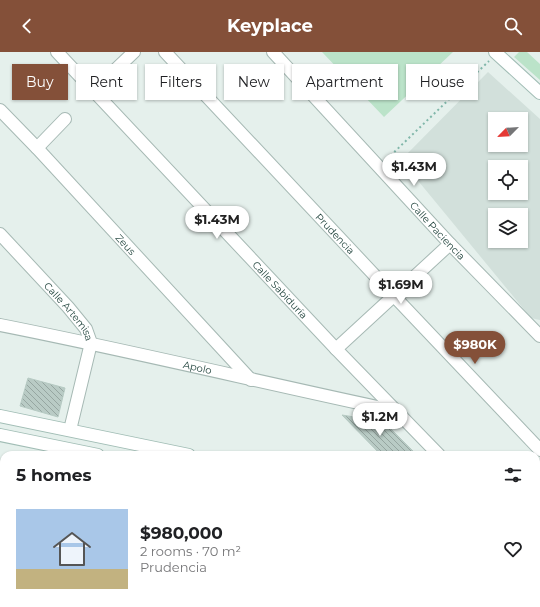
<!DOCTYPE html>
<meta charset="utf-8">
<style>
body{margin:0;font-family:Montserrat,sans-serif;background:#f6f6f6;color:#202124;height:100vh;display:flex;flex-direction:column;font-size:15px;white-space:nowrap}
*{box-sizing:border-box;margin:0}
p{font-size:13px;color:#757577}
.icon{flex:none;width:22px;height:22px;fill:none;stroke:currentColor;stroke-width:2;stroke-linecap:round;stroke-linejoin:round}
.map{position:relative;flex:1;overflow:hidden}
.details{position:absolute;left:0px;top:399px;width:540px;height:156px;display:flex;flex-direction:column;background:#fff;border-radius:12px 12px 0 0;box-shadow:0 1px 3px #0004}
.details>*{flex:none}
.top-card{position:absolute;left:12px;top:12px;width:516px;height:36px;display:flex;gap:8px}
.needle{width:26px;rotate:246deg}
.tools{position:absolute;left:488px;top:60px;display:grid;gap:8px}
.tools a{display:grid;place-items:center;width:40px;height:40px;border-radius:0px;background:#fff;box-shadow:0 1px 3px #0004;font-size:20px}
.price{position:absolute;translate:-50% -34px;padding:0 9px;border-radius:14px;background:#fff;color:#222;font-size:13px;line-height:26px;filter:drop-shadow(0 1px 2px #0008)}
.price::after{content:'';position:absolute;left:50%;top:24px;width:12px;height:9px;margin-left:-6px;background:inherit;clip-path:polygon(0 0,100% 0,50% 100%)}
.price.on{background:#845039;color:#fff}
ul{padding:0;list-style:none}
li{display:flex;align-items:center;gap:12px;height:100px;padding:0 16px}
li+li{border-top:1px solid #e0e0e0}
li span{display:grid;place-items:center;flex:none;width:112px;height:80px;border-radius:0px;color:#555}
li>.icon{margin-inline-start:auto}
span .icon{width:48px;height:48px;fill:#fffc;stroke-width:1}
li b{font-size:17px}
h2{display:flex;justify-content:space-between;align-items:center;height:48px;padding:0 16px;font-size:17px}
.tag{padding:0 14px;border-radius:0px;background:#fff;box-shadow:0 1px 3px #0004;font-size:14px;line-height:36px}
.tag.on{background:#845039;color:#fff}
header{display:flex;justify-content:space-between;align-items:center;height:52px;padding:0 16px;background:#845039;color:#fff;font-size:18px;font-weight:700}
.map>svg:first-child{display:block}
</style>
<header><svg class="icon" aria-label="back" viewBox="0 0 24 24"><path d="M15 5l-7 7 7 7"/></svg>Keyplace<svg class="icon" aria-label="search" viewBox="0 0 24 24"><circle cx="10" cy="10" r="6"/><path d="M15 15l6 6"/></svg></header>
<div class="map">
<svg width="540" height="555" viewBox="0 0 540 555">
<defs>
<pattern id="building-back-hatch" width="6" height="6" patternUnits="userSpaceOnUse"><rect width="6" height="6" fill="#b9cbc5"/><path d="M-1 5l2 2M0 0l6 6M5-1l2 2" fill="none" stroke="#96a6a1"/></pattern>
</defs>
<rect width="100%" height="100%" fill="#e5f0ec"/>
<path fill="#d2e0db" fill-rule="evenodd" d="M488,20L540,67V268L531,266L401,108ZM495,67H521V93H495ZM495,115H521V141H495ZM495,163H521V189H495Z"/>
<path fill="#bbe3c9" d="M322,0H453L384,65Z
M519,0H527L540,12V28L514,5Z
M87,551H226L244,555H86Z"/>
<path fill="url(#building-back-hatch)" stroke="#b6cac3" d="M28,326L65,336L58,365L20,354Z
M342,363L384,370L417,403H381Z"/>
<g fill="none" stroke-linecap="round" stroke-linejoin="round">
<defs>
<g id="street">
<path id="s1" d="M57,0L336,297L439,403"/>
<path id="s2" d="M165,0L394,244L540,398"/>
<path id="s3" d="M273,0L450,192L540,284"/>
<path d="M93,39L134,0"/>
<path id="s4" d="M0,58L37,96L251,328"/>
<path d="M37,96L65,67"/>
<path id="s5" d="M0,182L68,255L86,277L91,291L70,378"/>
<path id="s6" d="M0,273C132,299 264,331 396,359"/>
<path d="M336,297L450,192"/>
<path d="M0,492L4,493"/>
<path d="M275,551L293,555"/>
<path d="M75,555L77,551"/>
<path d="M408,555L409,551"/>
</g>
<path id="secondary" d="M495,0L540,41
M0,364L189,403
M0,383L98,403
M536,476L540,477
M536,498L540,499"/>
</defs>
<use href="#street" stroke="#a6b9b4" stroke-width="14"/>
<use href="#secondary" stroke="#a1bdb5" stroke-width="14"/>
<path stroke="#81b7aa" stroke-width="2" stroke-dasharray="2 3" stroke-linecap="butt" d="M387,107L489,9"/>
<use href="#street" stroke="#fff" stroke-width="12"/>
<use href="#secondary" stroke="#fff" stroke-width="12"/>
</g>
<g text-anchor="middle" stroke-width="3" stroke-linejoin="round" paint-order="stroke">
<g font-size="10" fill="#21443d" stroke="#f6fbf9">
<text dy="4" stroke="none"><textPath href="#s3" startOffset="243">Calle Paciencia</textPath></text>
<text dy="4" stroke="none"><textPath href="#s2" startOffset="249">Prudencia</textPath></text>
<text dy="4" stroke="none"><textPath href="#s4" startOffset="184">Zeus</textPath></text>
<text dy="4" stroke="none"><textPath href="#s1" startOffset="326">Calle Sabiduría</textPath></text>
<text dy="4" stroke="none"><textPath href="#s5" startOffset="104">Calle Artemisa</textPath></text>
<text dy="4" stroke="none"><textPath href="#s6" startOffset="202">Apolo</textPath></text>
</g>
</g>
</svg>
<div class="tools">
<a><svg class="needle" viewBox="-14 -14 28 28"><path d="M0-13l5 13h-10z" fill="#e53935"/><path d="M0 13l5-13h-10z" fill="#757577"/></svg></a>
<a><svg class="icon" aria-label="locate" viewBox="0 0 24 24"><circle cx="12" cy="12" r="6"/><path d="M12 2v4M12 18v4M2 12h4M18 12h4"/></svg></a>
<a><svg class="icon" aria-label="layers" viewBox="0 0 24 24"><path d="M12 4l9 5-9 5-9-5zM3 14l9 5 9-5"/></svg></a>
</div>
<b class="price" style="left:414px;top:135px">$1.43M</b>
<b class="price" style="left:217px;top:188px">$1.43M</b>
<b class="price" style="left:401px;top:253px">$1.69M</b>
<b class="price on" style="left:475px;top:313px">$980K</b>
<b class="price" style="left:380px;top:385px">$1.2M</b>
<div class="top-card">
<a class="tag on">Buy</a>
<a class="tag">Rent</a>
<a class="tag">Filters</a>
<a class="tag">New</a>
<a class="tag">Apartment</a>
<a class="tag">House</a>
</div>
<section class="details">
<h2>5 homes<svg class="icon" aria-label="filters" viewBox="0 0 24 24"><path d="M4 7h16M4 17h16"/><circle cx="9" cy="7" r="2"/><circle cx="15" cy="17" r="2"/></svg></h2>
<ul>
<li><span style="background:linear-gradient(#a9c7e8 75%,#c2b280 0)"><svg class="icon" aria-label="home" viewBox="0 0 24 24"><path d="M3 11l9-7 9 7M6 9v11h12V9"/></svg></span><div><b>$980,000</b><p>2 rooms · 70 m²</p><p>Prudencia</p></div><svg class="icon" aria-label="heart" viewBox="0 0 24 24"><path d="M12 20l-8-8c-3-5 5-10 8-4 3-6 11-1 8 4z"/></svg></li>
</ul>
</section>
</div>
